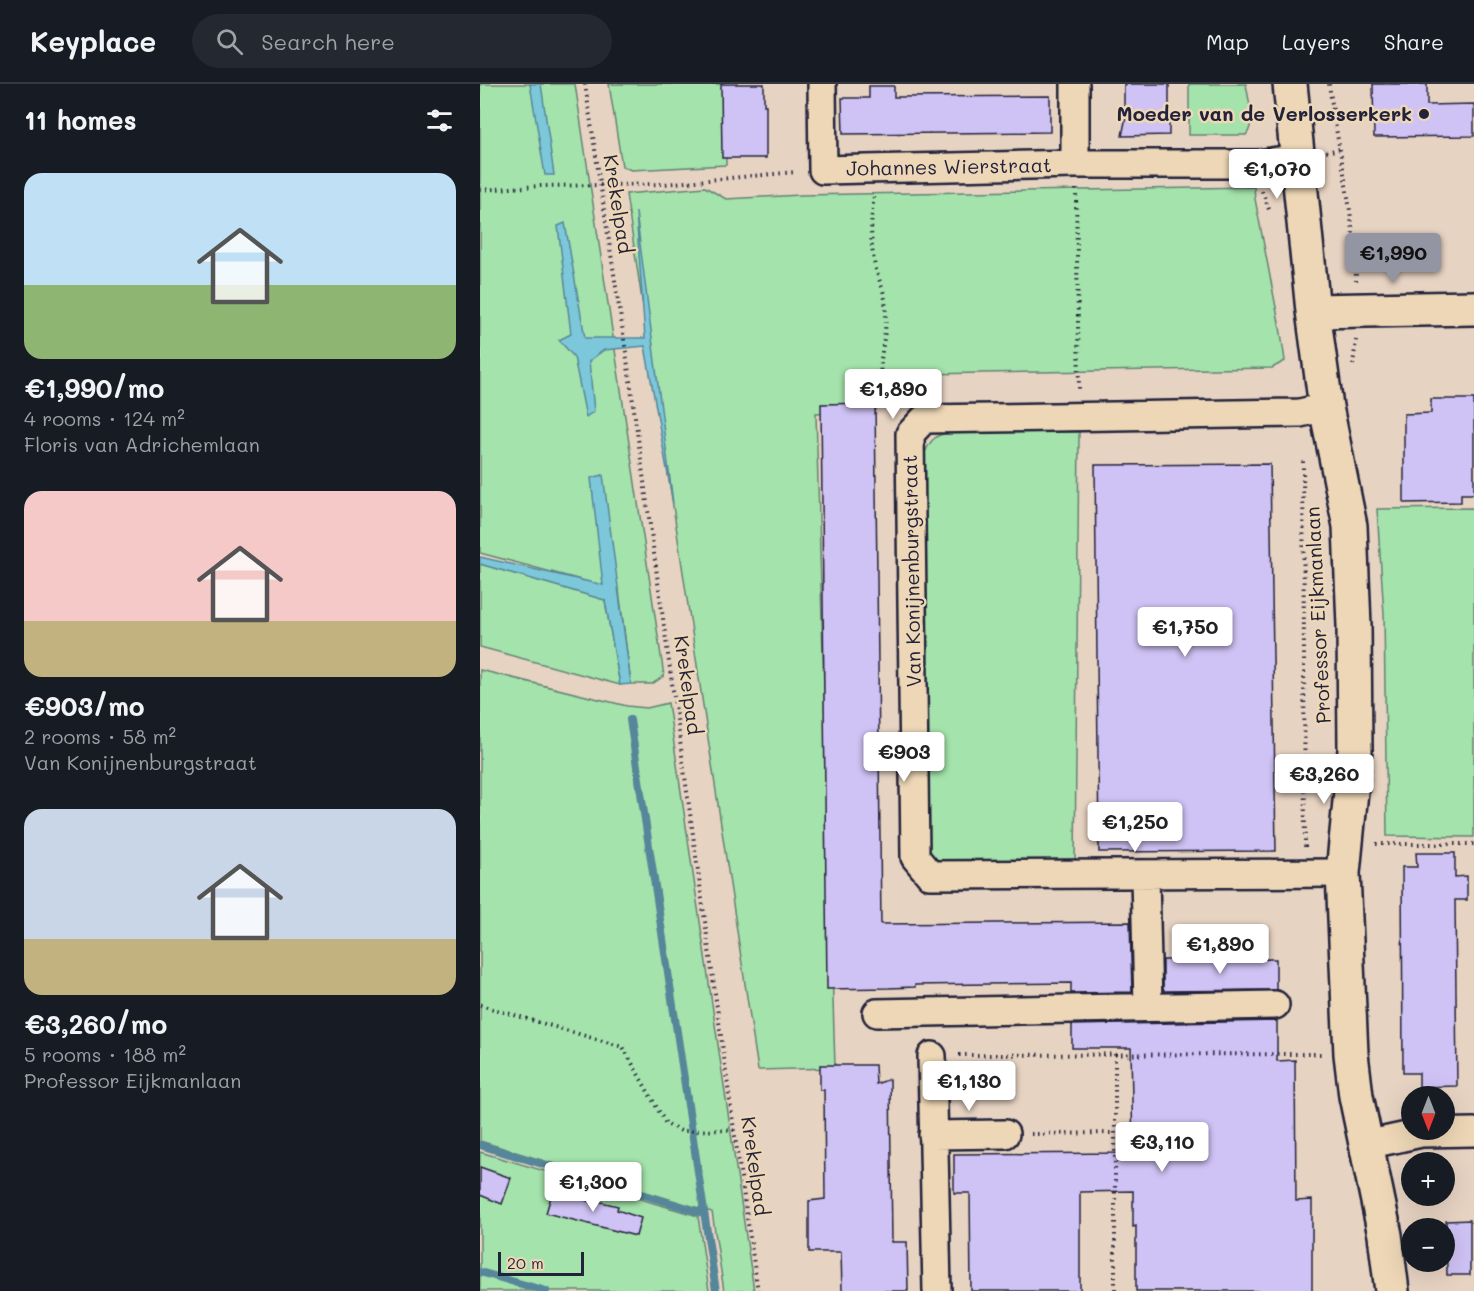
<!DOCTYPE html>
<meta charset="utf-8">
<style>
body{margin:0;font-family:Mali,sans-serif;background:#242831;color:#f1f3f6;height:100vh;display:flex;flex-direction:column;font-size:22px;white-space:nowrap}
*{box-sizing:border-box;margin:0}
p{font-size:20px;color:#9ea1a6}
.icon{flex:none;width:33px;height:33px;fill:none;stroke:currentColor;stroke-width:2;stroke-linecap:round;stroke-linejoin:round}
.map{position:relative;flex:1;overflow:hidden}
.side{display:flex;flex-direction:column;background:#171b24;width:480px}
.side>*{flex:none}
.needle{width:39px;rotate:180deg}
.fabs{position:absolute;left:921px;top:1002px;display:grid;gap:12px}
.fabs a{display:grid;place-items:center;width:54px;height:54px;border-radius:50%;background:#171b24;box-shadow:0 6px 24px #0002;font-size:30px}
.scale{position:absolute;left:18px;bottom:15px;width:86px;box-sizing:border-box;padding-left:6px;border:3px solid #22223b;border-top:0;font-size:16px;line-height:21px;white-space:nowrap;color:#22223b;-webkit-text-stroke:4px #edd7b6;paint-order:stroke}
.price{position:absolute;translate:-50% -51px;padding:0 14px;border-radius:6px;background:#fff;color:#222;font-size:20px;line-height:39px;filter:drop-shadow(0 2px 3px #0008)}
.price::after{content:'';position:absolute;left:50%;top:36px;width:18px;height:14px;margin-left:-9px;background:inherit;clip-path:polygon(0 0,100% 0,50% 100%)}
.price.active{background:#9495a2;color:#111}
ul{padding:0;list-style:none}
li{display:grid;align-content:center;gap:12px;height:318px;padding:0 24px}
li span{display:grid;place-items:center;height:186px;border-radius:18px;color:#555}
li>.icon{margin-inline-start:auto}
span .icon{width:108px;height:108px;fill:#fffc;stroke-width:1}
li b{font-size:26px}
h2{display:flex;justify-content:space-between;align-items:center;height:72px;padding:0 24px;font-size:26px}
header{display:flex;align-items:center;gap:36px;box-sizing:border-box;height:84px;padding:0 30px;background:#171b24;border-bottom:2px solid #363941}
header strong{font-size:28px}
nav{display:flex;gap:33px;margin-inline-start:auto;font-size:21px}
.search{width:420px;height:54px;background:#242831;display:flex;align-items:center;gap:15px;box-sizing:border-box;padding:0 21px;border-radius:33px;color:#9ea1a6;font-size:22px}
main{display:flex;flex:1;min-height:0}
.map>svg:first-child{display:block}
</style>
<header>
<strong>Keyplace</strong>
<div class="search"><svg class="icon" aria-label="search" viewBox="0 0 24 24"><circle cx="10" cy="10" r="6"/><path d="M15 15l6 6"/></svg>Search here</div>
<nav><a>Map</a><a>Layers</a><a>Share</a></nav>
</header>
<main>
<section class="side">
<h2>11 homes<svg class="icon" aria-label="filters" viewBox="0 0 24 24"><path d="M4 7h16M4 17h16"/><circle cx="9" cy="7" r="2"/><circle cx="15" cy="17" r="2"/></svg></h2>
<ul>
<li><span style="background:linear-gradient(#bfe0f5 60%,#8fb573 0)"><svg class="icon" aria-label="home" viewBox="0 0 24 24"><path d="M3 11l9-7 9 7M6 9v11h12V9"/></svg></span><div><b>€1,990/mo</b><p>4 rooms · 124 m²</p><p>Floris van Adrichemlaan</p></div></li>
<li><span style="background:linear-gradient(#f6c9c9 70%,#c2b280 0)"><svg class="icon" aria-label="home" viewBox="0 0 24 24"><path d="M3 11l9-7 9 7M6 9v11h12V9"/></svg></span><div><b>€903/mo</b><p>2 rooms · 58 m²</p><p>Van Konijnenburgstraat</p></div></li>
<li><span style="background:linear-gradient(#c9d6e8 70%,#c2b280 0)"><svg class="icon" aria-label="home" viewBox="0 0 24 24"><path d="M3 11l9-7 9 7M6 9v11h12V9"/></svg></span><div><b>€3,260/mo</b><p>5 rooms · 188 m²</p><p>Professor Eijkmanlaan</p></div></li>
</ul>
</section>
<div class="map">
<svg width="994" height="1207" viewBox="0 0 994 1207">
<rect width="100%" height="100%" fill="#e7d3c2"/>
<filter id="ink" filterUnits="userSpaceOnUse"><feTurbulence type="fractalNoise" baseFrequency=".0167" numOctaves="2"/><feDisplacementMap in="SourceGraphic" scale="12" xChannelSelector="R" yChannelSelector="G"/><feConvolveMatrix kernelMatrix="1 2 1 2 8 2 1 2 1" color-interpolation-filters="sRGB"/></filter>
<g filter="url(#ink)">
<path fill="#a4e3ab" stroke="#638273" stroke-width="1.5" d="M0,0H95L184,592L172,600H151L139,506L0,469Z
M129,0H245L246,81L151,86L142,82Z
M709,0H766C768,14 776,40 766,51H709Z
M225,103L246,115L321,111L774,103L775,115L801,249L805,277L792,284L388,291L393,303L396,326L336,329L355,984L278,986L146,110Z
M477,347L599,348L595,781L470,783L454,774L446,762L443,374C450,353 457,350 477,347Z
M994,424V753L907,752L904,530L897,425Z
M0,480L125,516L140,601L0,563Z
M0,586L147,622L167,624L188,619L274,1207H244L232,1128L0,1057Z
M0,1068L218,1132L229,1207H0Z"/>
<path fill="#7bc8da" stroke="#57869a" stroke-width="1.5" d="M50,0H61L74,91H65Z
M156,128L193,419L165,262L124,266L109,277L114,327L106,333L94,273L79,256L91,250L78,142L85,139L105,254H165Z
M123,391L151,600L140,601L125,516L0,480V473L123,501L111,394Z"/>
<g fill="none" stroke-linecap="round" stroke-linejoin="round">
<path stroke="#57869a" stroke-width="8" d="M150,636L236,1207
M0,1061L223,1129
M0,1188L66,1207"/>
</g>
<path fill="#cfc2f4" stroke="#22223b" stroke-width="1.5" d="M241,0H284V21H286V74H242Z
M644,0H689V51L642,52L648,23H644Z
M893,0H947V21L994,20V52L894,53Z
M389,2H414V13L570,12V48L363,50L362,14H389Z
M951,315H994V410H981V418L924,419V330L951,329Z
M395,319L401,840L650,838L652,908L591,909V899L435,901V903L409,904L347,905L341,320Z
M790,380L796,767L619,768L615,381Z
M936,769H975V793L987,792V816H975L977,1002L939,1003V989H923L922,783H937Z
M796,875V906L683,907V876Z
M797,937V977L815,976L816,1117L832,1116V1207H656V1142L653,1143V1107L600,1108V1207H491L490,1109H474V1070L653,1069L651,964H592V941Z
M340,981H395L396,1000L410,995L412,1158H427L428,1207H362L361,1168H329V1117L345,1115L344,1006H340Z
M0,1083L31,1094L22,1120L0,1111Z
M73,1106L112,1118L113,1116L138,1122L137,1126L161,1134L156,1152L66,1129Z
M990,1136V1191H967L966,1137Z"/>
<g fill="none" stroke-linecap="round" stroke-linejoin="round">
<defs>
<path id="street" d="M342,0L343,86L595,80H778L819,74
M595,0V80
M846,323L820,329L444,335L430,350L435,773L450,791L863,789
M665,792L668,923
M397,929L795,921
M452,972L457,1207
M453,1051L525,1050
M886,1061L941,1049L994,1048"/>
<path id="secondary" d="M810,0L833,227L846,323L870,442L874,542L875,666L863,789L871,970L876,1012L905,1151L912,1207
M833,227L994,224"/>
</defs>
<use href="#street" stroke="#22223b" stroke-width="32"/>
<use href="#secondary" stroke="#22223b" stroke-width="38"/>
<path stroke="#22223b" stroke-width="4" stroke-dasharray="1.5 4.5" stroke-linecap="butt" d="M105,0L147,275L254,1046L278,1207
M849,0C858,66 875,130 876,197
M846,68L860,65
M596,105L599,305
M0,106L61,102L184,100L316,88
M782,107L790,128
M394,113C390,137 390,162 396,186C399,196 404,206 405,217C411,260 386,287 414,328
M873,281L876,256
M896,760H994
M825,763L823,377L825,376
M0,921L143,963L186,1040L201,1047L254,1046
M635,970V1207
M479,971L841,970
M551,1050L634,1049"/>
<use href="#street" stroke="#edd7b6" stroke-width="27"/>
<use href="#secondary" stroke="#edd7b6" stroke-width="33"/>
</g>
</g>
<circle fill="#22223b" stroke="#edd7b6" stroke-width="2" cx="944" cy="30" r="6"/>
<g text-anchor="middle" stroke-width="5" stroke-linejoin="round" paint-order="stroke">
<g font-size="20" font-weight="bold" fill="#22223b" stroke="#edd7b6" text-anchor="end">
<text x="932" y="37">Moeder van de Verlosserkerk</text>
</g>
<g font-size="20" fill="#22223b" stroke="#edd7b6">
<text transform="translate(469 83) rotate(-1)" y="7">Johannes Wierstraat</text>
<text transform="translate(138 120) rotate(81)" y="7">Krekelpad</text>
<text transform="translate(432 487) rotate(-91)" y="7">Van Konijnenburgstraat</text>
<text transform="translate(838 531) rotate(-93)" y="7">Professor Eijkmanlaan</text>
<text transform="translate(208 601) rotate(82)" y="7">Krekelpad</text>
<text transform="translate(275 1082) rotate(82)" y="7">Krekelpad</text>
</g>
</g>
</svg>
<div class="fabs">
<a><svg class="needle" viewBox="-14 -14 28 28"><path d="M0-13l5 13h-10z" fill="#e53935"/><path d="M0 13l5-13h-10z" fill="#9ea1a6"/></svg></a>
<a>+</a>
<a>−</a>
</div>
<div class="scale">20 m</div>
<b class="price" style="left:797px;top:116px">€1,070</b>
<b class="price active" style="left:913px;top:200px">€1,990</b>
<b class="price" style="left:413px;top:336px">€1,890</b>
<b class="price" style="left:705px;top:574px">€1,750</b>
<b class="price" style="left:424px;top:699px">€903</b>
<b class="price" style="left:844px;top:721px">€3,260</b>
<b class="price" style="left:655px;top:769px">€1,250</b>
<b class="price" style="left:740px;top:891px">€1,890</b>
<b class="price" style="left:489px;top:1028px">€1,130</b>
<b class="price" style="left:682px;top:1089px">€3,110</b>
<b class="price" style="left:113px;top:1129px">€1,300</b>
</div>
</main>
